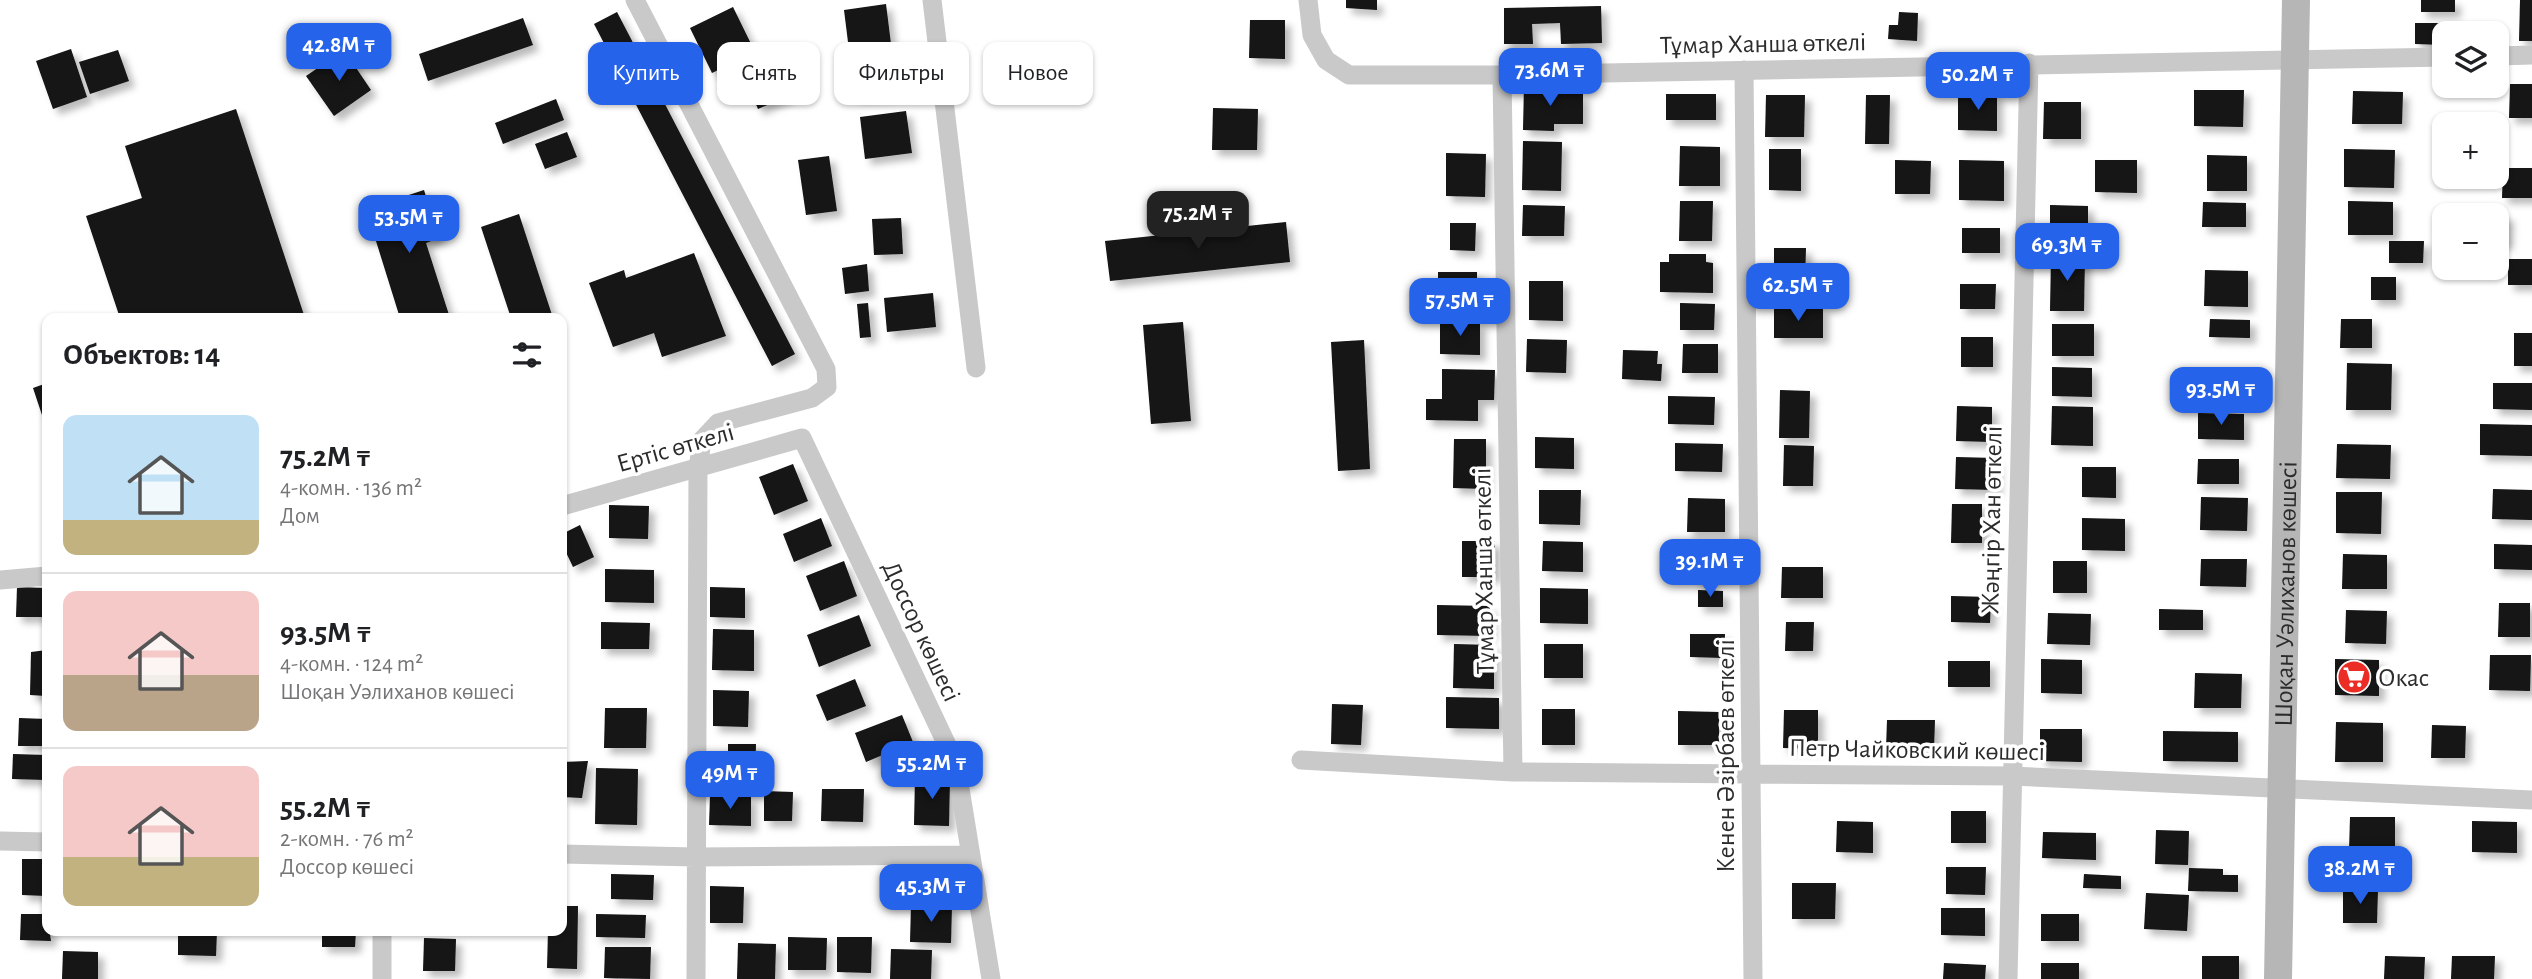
<!DOCTYPE html>
<html lang="ru">
<meta charset="utf-8">
<style>
body{margin:0;font-family:"Alegreya Sans",sans-serif;background:#f6f6f6;color:#202124;height:100vh;display:flex;flex-direction:column;font-size:26px;white-space:nowrap}
*{box-sizing:border-box;margin:0}
p{font-size:23px;color:#757577}
.icon{flex:none;width:38px;height:38px;fill:none;stroke:currentColor;stroke-width:2;stroke-linecap:round;stroke-linejoin:round}
.map{position:relative;flex:1;overflow:hidden}
.drawer{position:absolute;left:42px;top:313px;width:525px;height:623px;display:flex;flex-direction:column;background:#fff;border-radius:14px;box-shadow:0 2px 5px #0004}
.drawer>*{flex:none}
.top-card{position:absolute;left:588px;top:42px;width:665px;height:63px;display:flex;gap:14px}
.controls{position:absolute;left:2432px;top:21px;display:grid;gap:14px}
.controls a{display:grid;place-items:center;width:77px;height:77px;border-radius:14px;background:#fff;box-shadow:0 2px 5px #0004;font-size:35px}
.price{position:absolute;translate:-50% -60px;padding:0 16px;border-radius:14px;background:#2563eb;color:#fff;font-size:23px;line-height:46px;filter:drop-shadow(0 2px 4px #0008)}
.price::after{content:'';position:absolute;left:50%;top:42px;width:21px;height:16px;margin-left:-10px;background:inherit;clip-path:polygon(0 0,100% 0,50% 100%)}
.price.on{background:#222;color:#fff}
ul{padding:0;list-style:none}
li{display:flex;align-items:center;gap:21px;height:175px;padding:0 21px}
li+li{border-top:2px solid #e0e0e0}
li span{display:grid;place-items:center;flex:none;width:196px;height:140px;border-radius:14px;color:#555}
li>.icon{margin-inline-start:auto}
span .icon{width:84px;height:84px;fill:#fffc;stroke-width:1}
li b{font-size:30px}
h2{display:flex;justify-content:space-between;align-items:center;height:84px;padding:0 21px;font-size:30px}
.tag{padding:0 24px;border-radius:14px;background:#fff;box-shadow:0 2px 5px #0004;font-size:24px;line-height:63px}
.tag.on{background:#2563eb;color:#fff}
.map>svg:first-child{display:block}
</style>
<div class="map">
<svg width="2532" height="979" viewBox="0 0 2532 979">
<defs>
<filter id="shadow"><feDropShadow dx="6" dy="6" stdDeviation="3.5" flood-color="#0004"/></filter>
</defs>
<rect width="100%" height="100%" fill="#fff"/>
<path fill="#131313" filter="url(#shadow)" d="M1346,0H1377V10L1346,8Z
M2421,0H2455V12H2421Z
M2520,0H2532V41H2519Z
M886,4L891,44L849,50L844,10Z
M1601,6L1602,43L1561,44L1560,23L1532,24L1533,44H1504V8Z
M733,7L755,52L712,73L690,28Z
M617,12L795,354L772,366L594,24Z
M1899,12L1918,13L1917,41L1888,39L1889,25H1898Z
M523,18L533,45L428,81L419,54Z
M1250,20H1285V59L1249,58Z
M2415,23H2451V33H2445V45L2415,44Z
M71,49L87,97L53,109L36,61Z
M118,50L129,81L90,94L79,62Z
M344,50L371,90L334,116L306,76Z
M774,58L790,95L758,109L742,72Z
M887,62L889,94L855,96L853,64Z
M1524,84H1554V93L1583,94V124H1554V131L1523,130Z
M2510,84H2532V118H2509Z
M2194,90H2244L2243,127L2194,126Z
M2353,91L2403,92L2402,124H2352Z
M1958,93L1997,94V131L1958,130Z
M1666,94H1716V120H1666Z
M1766,95H1805L1804,137H1765Z
M1866,95H1890L1889,144H1865Z
M556,99L564,120L503,144L495,123Z
M2044,102H2081V139H2043Z
M1213,108L1258,109L1257,150H1212Z
M236,109L305,318H120L86,216L142,198L125,146Z
M906,111L912,153L865,159L860,117Z
M567,132L577,157L545,169L535,144Z
M1523,141L1562,142L1561,191L1522,190Z
M1680,146L1720,147V186H1679Z
M1769,149H1801V191L1769,190Z
M2344,149L2395,150L2394,188L2344,187Z
M1446,153L1486,154L1485,197L1446,196Z
M2207,155L2247,156V191H2207Z
M829,156L837,211L806,215L798,160Z
M1895,160L1931,161L1930,194H1895Z
M1959,160L2004,161V201L1959,200Z
M2095,160H2137V193L2095,192Z
M2503,168H2532V198H2502Z
M424,190L439,238L426,243L450,318H400L366,209Z
M1680,201H1713L1712,241H1679Z
M2348,201L2393,202V235H2348Z
M2203,202L2246,203V227H2202Z
M1523,205L1565,206L1564,236H1522Z
M2050,205L2088,206V229H2050Z
M519,214L553,318H511L481,227Z
M2497,215H2508L2507,244H2497Z
M901,218L903,254L874,255L872,219Z
M1286,222L1290,262L1110,281L1105,241Z
M1450,223H1476L1475,251L1450,250Z
M1962,228H2000V253H1962Z
M2389,241H2424L2423,263H2389Z
M1774,248H1806L1805,280L1774,279Z
M694,253L726,336L662,357L654,333L613,347L589,283L624,270L626,278Z
M1669,254H1706V262L1713,263V293L1660,292V262H1669Z
M2051,255L2085,256L2084,311H2050Z
M2508,259H2532V285H2508Z
M867,264L869,291L845,294L842,268Z
M2205,270L2248,271V307L2204,306Z
M1438,272H1477V302L1438,301Z
M2371,277H2396V300H2371Z
M1529,281H1563V321L1529,320Z
M1960,284H1996L1995,309H1960Z
M933,293L936,327L887,332L884,298Z
M868,303L871,337L860,338L857,304Z
M1680,303L1715,304L1714,330H1680Z
M1774,307H1823V338H1774Z
M2210,319L2250,320V338L2209,337Z
M2341,319H2372V348H2340Z
M1183,322L1191,421L1151,424L1143,325Z
M1440,322H1480V355L1440,354Z
M2052,324H2094V356H2052Z
M2514,333H2532V366H2514Z
M1961,337H1993V367H1961Z
M1527,339L1567,340L1566,373L1526,372Z
M1364,340L1370,469L1338,471L1331,342Z
M1683,344H1718V373H1682Z
M1623,350L1658,351L1657,364H1662L1661,381L1622,379Z
M2347,363L2392,364L2391,410H2346Z
M2052,367L2092,368V397L2052,396Z
M1442,369L1495,370L1494,400H1478V421L1426,420V399H1442Z
M47,383V430L33,388Z
M2493,383H2532V410L2493,409Z
M1780,390L1810,391L1809,438H1779Z
M1668,396L1715,397L1714,425L1668,424Z
M1957,406L1992,407V442L1956,441Z
M2052,406L2093,407V446L2051,445Z
M2198,413L2244,414V440L2198,439Z
M2480,424L2532,425V456L2480,455Z
M1535,437L1574,438V469L1535,468Z
M1454,439H1486V489L1453,488Z
M1675,443L1723,444L1722,472L1675,471Z
M2337,444L2391,445L2390,479L2336,478Z
M1784,445L1814,446L1813,486H1783Z
M1956,457L1996,458V490L1955,489Z
M2198,459H2239V484H2197Z
M793,464L808,501L774,515L759,477Z
M2082,467H2116V498L2082,497Z
M2493,489L2532,490V520L2492,519Z
M1539,490H1581L1580,525L1539,524Z
M2336,492H2382L2381,534L2336,533Z
M2201,497L2248,498L2247,531L2200,530Z
M1688,498L1725,499V532H1687Z
M1952,504H1982V543H1951Z
M609,505L649,506L648,539L609,538Z
M821,518L832,546L794,562L783,534Z
M2082,518L2125,519V551L2082,550Z
M580,525L594,557L573,567L562,544V534Z
M1462,541H1495V577H1462Z
M1543,541L1583,542V572L1542,571Z
M1693,543H1724L1723,577H1692Z
M2494,544L2532,545V570L2494,569Z
M2343,554L2387,555V589H2342Z
M2201,559H2247L2246,587L2200,586Z
M844,561L857,596L820,611L806,576Z
M2053,561H2087V593H2053Z
M1782,567H1823V598H1781Z
M605,569L654,570V603L605,602Z
M17,587L47,588V617H16Z
M710,587L745,588V618L710,617Z
M1540,588L1588,589V624L1540,623Z
M1698,590L1723,591V607H1698Z
M1951,596L1991,597L1990,623L1951,622Z
M2499,603H2530V637H2498Z
M1437,605L1490,606V636L1437,635Z
M2159,609L2203,610V630H2159Z
M2346,610L2387,611L2386,644L2345,643Z
M2048,613L2091,614L2090,645L2047,644Z
M859,615L871,646L819,667L807,635Z
M601,622L650,623L649,649H601Z
M1786,622H1814L1813,651H1785Z
M713,629L754,630V671L712,670Z
M1690,634H1725L1724,658L1690,657Z
M1454,644L1494,645V689L1453,688Z
M1544,644H1583V678H1544Z
M47,650V696L30,695L31,652Z
M2490,655H2531L2530,691L2489,690Z
M2041,659L2082,660V694L2041,693Z
M2335,659L2379,660V696L2335,695Z
M1948,661H1990V687H1948Z
M2195,673L2242,674L2241,708H2194Z
M855,679L866,706L827,721L816,695Z
M713,690L749,691L748,727L713,726Z
M1446,697L1499,698V729L1446,728Z
M1332,704L1363,705L1361,745L1331,744Z
M605,708H647L646,748H604Z
M1542,709H1575V745H1542Z
M1784,710H1818V749L1783,748Z
M1678,711L1719,712V745H1678Z
M902,715L913,742L866,762L855,733Z
M19,718L47,719V746H18Z
M1887,720H1935L1934,749L1886,748Z
M2336,722L2383,723V762H2335Z
M2432,725L2466,726L2465,758H2431Z
M2040,729H2082V762L2040,761Z
M2163,731L2238,732V762L2163,761Z
M728,744H756L755,779H728Z
M13,754L47,755V780L12,779Z
M588,761L582,798L562,797V762Z
M596,768L638,769L637,825L595,824Z
M915,777H950L949,826L914,825Z
M822,789H864L863,822L821,821Z
M764,791L793,792L792,821H764Z
M710,796L751,797V826L709,825Z
M1951,811H1986V843H1951Z
M2350,817H2395V852L2349,851Z
M1837,821L1873,822V853L1836,852Z
M2472,821L2517,822V853L2472,852Z
M2156,830L2189,831L2188,865L2155,864Z
M2043,832L2096,833V860L2042,858Z
M22,859H47V896L22,895Z
M1946,867H1986L1985,895L1946,894Z
M2189,868L2223,869V875H2238V892L2188,891Z
M611,874L654,875L653,900L611,899Z
M2084,874L2121,876V889L2083,888Z
M1792,883H1836L1835,919H1792Z
M710,886L744,887L743,923H710Z
M2343,889H2378L2377,923H2343Z
M2146,893L2189,895L2187,931L2144,929Z
M911,905H952L951,943L910,942Z
M562,906H578L577,969L547,968L548,931H562Z
M1941,908H1985V936L1941,935Z
M21,914H47L51,941L20,940Z
M596,914L646,915L645,938L596,937Z
M2041,914H2079V941H2041Z
M178,931H217L216,956L178,955Z
M322,931H356L355,947H322Z
M788,937L827,938L826,970H788Z
M837,937H872L871,973L837,972Z
M424,938L456,939L455,971H423Z
M738,943L776,944L775,979H737Z
M605,947H651L650,979L604,978Z
M891,949L932,950L931,979H890Z
M63,951L98,952V979H62Z
M2202,956H2239V979H2202Z
M2385,956L2425,957L2424,979H2384Z
M2452,956H2495L2494,979H2451Z
M1944,963L1986,965L1985,979H1943Z
M2041,963H2079V979H2041Z"/>
<g fill="none" stroke-linecap="round" stroke-linejoin="round">
<path stroke="#c9c9c9" stroke-width="19" d="M635,0L826,369L827,387L812,398L718,423L702,440L698,469L696,979
M932,0L976,368
M1308,0L1312,35L1326,60L1349,75H1502L2445,57
M2497,56L2532,55
M1744,70L1753,979
M1502,75L1513,772
M562,506L802,438L956,764L991,979
M0,580L47,576
M1301,760L1513,772L2011,776L2532,800
M0,841L47,842
M562,854L695,857L971,855
M382,979V931
M2008,979L2029,63"/>
<path stroke="#b6b6b6" stroke-width="28" id="s1" d="M2278,979L2296,0"/>
</g>
<defs>
<symbol id="supermarket-disc" viewBox="-11 -11 22 22"><circle r="9.5" fill="#ec2d25" stroke="#fff"/><path d="M-6-5.5h2.5l.6 2H6L4.5 2H-2.5L-4.4-4H-6ZM-1.5 3.2a1.3 1.3 0 1 0 .1 0ZM3 3.2a1.3 1.3 0 1 0 .1 0Z" fill="#fff"/></symbol>
</defs>
<g fill-rule="evenodd">
<use href="#supermarket-disc" x="2335" y="658" width="38" height="38"/>
</g>
<g text-anchor="middle" stroke-width="7" stroke-linejoin="round" paint-order="stroke">
<g font-size="26" fill="#2c2c2c" stroke="#fff">
<text transform="translate(1763 43) rotate(-1)" y="9">Тұмар Ханша өткелі</text>
<text transform="translate(675 447) rotate(-16)" y="9">Ертіс өткелі</text>
<text transform="translate(1991 520) rotate(-89)" y="9">Жәңгір Хан өткелі</text>
<text transform="translate(1483 571) rotate(-91)" y="9">Тұмар Ханша өткелі</text>
<text dy="9" stroke="none"><textPath href="#s1" startOffset="385">Шоқан Уәлиханов көшесі</textPath></text>
<text transform="translate(922 631) rotate(65)" y="9">Доссор көшесі</text>
<text transform="translate(1917 749) rotate(1)" y="9">Петр Чайковский көшесі</text>
<text transform="translate(1725 756) rotate(-90)" y="9">Кенен Әзірбаев өткелі</text>
</g>
<g font-size="26" fill="#2c2c2c" stroke="#fff" text-anchor="start">
<text x="2378" y="686">Окас</text>
</g>
</g>
</svg>
<div class="controls">
<a><svg class="icon" aria-label="layers" viewBox="0 0 24 24"><path d="M12 4l9 5-9 5-9-5zM3 14l9 5 9-5"/></svg></a>
<a>+</a>
<a>−</a>
</div>
<b class="price" style="left:339px;top:83px">42.8M ₸</b>
<b class="price" style="left:1550px;top:108px">73.6M ₸</b>
<b class="price" style="left:1978px;top:112px">50.2M ₸</b>
<b class="price on" style="left:1198px;top:251px">75.2M ₸</b>
<b class="price" style="left:409px;top:255px">53.5M ₸</b>
<b class="price" style="left:2067px;top:283px">69.3M ₸</b>
<b class="price" style="left:1798px;top:323px">62.5M ₸</b>
<b class="price" style="left:1460px;top:338px">57.5M ₸</b>
<b class="price" style="left:2221px;top:427px">93.5M ₸</b>
<b class="price" style="left:1710px;top:599px">39.1M ₸</b>
<b class="price" style="left:932px;top:801px">55.2M ₸</b>
<b class="price" style="left:730px;top:811px">49M ₸</b>
<b class="price" style="left:2360px;top:906px">38.2M ₸</b>
<b class="price" style="left:931px;top:924px">45.3M ₸</b>
<div class="top-card">
<a class="tag on">Купить</a>
<a class="tag">Снять</a>
<a class="tag">Фильтры</a>
<a class="tag">Новое</a>
</div>
<section class="drawer">
<h2>Объектов: 14<svg class="icon" aria-label="filters" viewBox="0 0 24 24"><path d="M4 7h16M4 17h16"/><circle cx="9" cy="7" r="2"/><circle cx="15" cy="17" r="2"/></svg></h2>
<ul>
<li><span style="background:linear-gradient(#bfe0f5 75%,#c2b280 0)"><svg class="icon" aria-label="home" viewBox="0 0 24 24"><path d="M3 11l9-7 9 7M6 9v11h12V9"/></svg></span><div><b>75.2M ₸</b><p>4-комн. · 136 m²</p><p>Дом</p></div></li>
<li><span style="background:linear-gradient(#f6c9c9 60%,#b9a48a 0)"><svg class="icon" aria-label="home" viewBox="0 0 24 24"><path d="M3 11l9-7 9 7M6 9v11h12V9"/></svg></span><div><b>93.5M ₸</b><p>4-комн. · 124 m²</p><p>Шоқан Уәлиханов көшесі</p></div></li>
<li><span style="background:linear-gradient(#f6c9c9 65%,#c2b280 0)"><svg class="icon" aria-label="home" viewBox="0 0 24 24"><path d="M3 11l9-7 9 7M6 9v11h12V9"/></svg></span><div><b>55.2M ₸</b><p>2-комн. · 76 m²</p><p>Доссор көшесі</p></div></li>
</ul>
</section>
</div>
